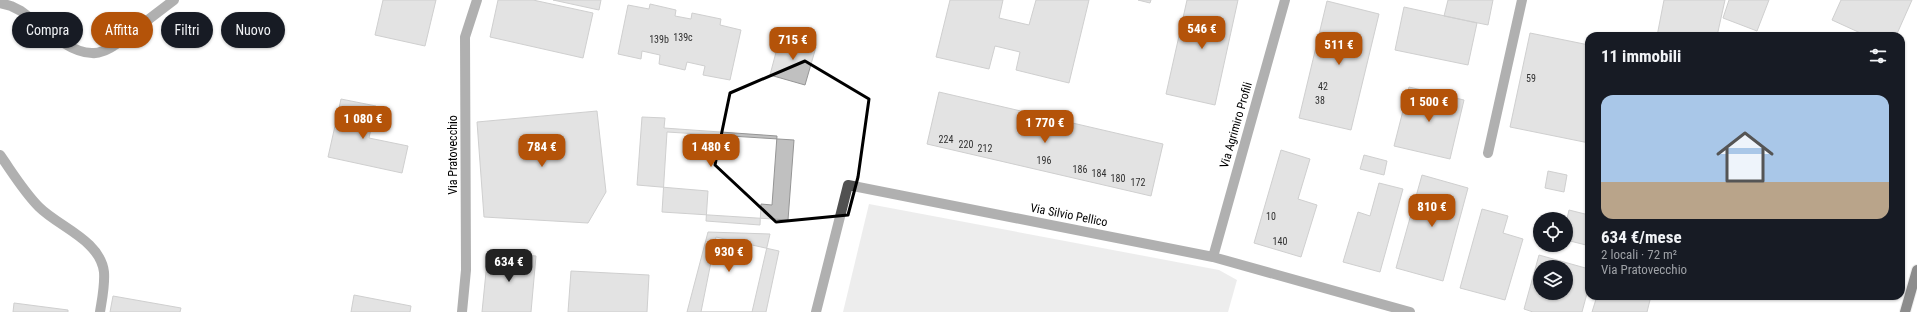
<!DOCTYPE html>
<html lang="it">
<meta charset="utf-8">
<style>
body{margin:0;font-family:"Roboto Condensed",sans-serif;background:#242831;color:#f1f3f6;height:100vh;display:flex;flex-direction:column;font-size:15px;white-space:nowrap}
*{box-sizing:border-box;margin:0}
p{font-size:13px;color:#9ea1a6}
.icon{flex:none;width:22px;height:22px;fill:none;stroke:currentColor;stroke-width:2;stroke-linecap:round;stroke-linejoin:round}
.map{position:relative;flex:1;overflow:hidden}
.panel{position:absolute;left:1585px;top:32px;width:320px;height:268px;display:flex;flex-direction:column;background:#171b24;border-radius:12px;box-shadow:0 1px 3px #0004}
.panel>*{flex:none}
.hud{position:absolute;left:12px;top:12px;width:380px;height:36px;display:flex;gap:8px}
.fabs{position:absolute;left:1533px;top:212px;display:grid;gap:8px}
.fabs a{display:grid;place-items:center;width:40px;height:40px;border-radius:50%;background:#171b24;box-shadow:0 1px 3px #0004;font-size:20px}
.price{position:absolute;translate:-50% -34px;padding:0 9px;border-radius:8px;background:#b45309;color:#fff;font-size:13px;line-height:26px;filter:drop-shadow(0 1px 2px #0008)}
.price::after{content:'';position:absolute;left:50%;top:24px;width:12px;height:9px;margin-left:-6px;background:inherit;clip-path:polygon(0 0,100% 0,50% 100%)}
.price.current{background:#222;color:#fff}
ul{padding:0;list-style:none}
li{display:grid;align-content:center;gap:8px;height:212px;padding:0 16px}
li+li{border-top:1px solid #363941}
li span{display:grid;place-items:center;height:124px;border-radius:12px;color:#555}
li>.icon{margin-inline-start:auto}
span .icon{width:72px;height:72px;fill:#fffc;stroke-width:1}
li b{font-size:17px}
h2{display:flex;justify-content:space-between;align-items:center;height:48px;padding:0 16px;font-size:17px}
.tag{padding:0 14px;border-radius:18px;background:#171b24;box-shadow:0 1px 3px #0004;font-size:14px;line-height:36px}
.tag.current{background:#b45309;color:#fff}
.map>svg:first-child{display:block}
</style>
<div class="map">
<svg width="1917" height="312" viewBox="0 0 1917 312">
<rect width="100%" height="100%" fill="#fff"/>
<path fill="#d8d8d8" d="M869,204L1219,270L1237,280L1228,312H843Z"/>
<path fill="#c0c0c0" stroke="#959595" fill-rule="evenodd" d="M383,0H436L425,46L375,35Z
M498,0H533L593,13L583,58L490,37Z
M553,0H601L599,10Z
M950,0H1003L999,18L1029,25L1036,0H1089L1069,83L1016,70L1020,52L995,46L989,69L936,57Z
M1138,0H1151L1150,3Z
M1187,0H1238L1215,105L1166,94Z
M1448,0H1493L1488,25L1444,16Z
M1664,0H1725L1717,36H1657Z
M1729,0H1769L1757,31L1723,18Z
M1841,0H1912L1896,36H1867L1832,20Z
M1327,1L1379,14L1351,130L1299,118Z
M650,4L676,10L675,16L691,19L692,13L721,19L720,25L741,30L730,80L703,75L705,66L687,62L685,70L659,64L660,55L642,51L641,59L618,54L628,5L649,9Z
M1404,7L1477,23L1468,65L1395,50Z
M1530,33L1589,45V143L1510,127Z
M780,37L816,47L805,85L770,75Z
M1409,87L1464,100L1450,159L1394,146Z
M939,92L1163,144L1151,196L927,144Z
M341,99L376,106L369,138L408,146L402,173L328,157Z
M597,111L606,192L588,223L484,217L477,122Z
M642,117L665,118L664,128L777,136L772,205L761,204L760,225L706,221L708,191L637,185Z
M667,132L794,140L788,220L662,212Z
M1281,150L1310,159L1298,199L1317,205L1301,257L1254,243Z
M1364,155L1387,161L1384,175L1360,169Z
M1548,171L1567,175L1564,192L1545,188Z
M1422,175L1468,188L1443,281L1396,268Z
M1379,183L1403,189L1380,272L1343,262L1358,212L1370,216Z
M1482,209L1508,216L1503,233L1523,239L1505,300L1460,288Z
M1569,210L1589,215V231L1586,245L1566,240V223Z
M708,232L770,234L752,312H687Z
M716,237L779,251L766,312H701Z
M488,252L536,256L531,312H482Z
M1539,255L1589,269V286L1582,312H1533L1524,309ZM1540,267H1566V293H1540Z
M571,271L649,275L647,312H568Z
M354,295L411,306L410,312H351Z
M113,296L181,308L180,312H110Z
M1597,296H1651L1647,312H1592Z
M14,303L68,310V312H13Z"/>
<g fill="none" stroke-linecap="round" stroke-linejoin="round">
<defs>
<path id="major" d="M1905,312L1917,270"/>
</defs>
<use href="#major" stroke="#dbdbdb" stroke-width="12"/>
<path stroke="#515151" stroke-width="10" d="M0,3L11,6L21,11C39,24 68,53 92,53C100,54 108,49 115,45L174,0
M1488,153L1522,0
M0,155C12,172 24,192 39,207C59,227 100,240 104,272C105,286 102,299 100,312
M1213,257L1285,0
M462,312L466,270L465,37L477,0
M816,312L848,185L1213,257L1410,312"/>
<use href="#major" stroke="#000" stroke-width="10"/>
</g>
<path d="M0 0H1917V312H0ZM805,61L869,99L858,177L848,215L776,222L715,165L730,93Z" fill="#fff" fill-opacity=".55" fill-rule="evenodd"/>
<path fill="none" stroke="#000" stroke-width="3" stroke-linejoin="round" d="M805,61L869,99L858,177L848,215L776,222L715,165L730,93Z"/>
<g text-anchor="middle" stroke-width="3.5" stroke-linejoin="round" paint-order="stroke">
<g font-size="10" fill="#303030">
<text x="683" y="41">139c</text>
<text x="659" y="43">139b</text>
<text x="1531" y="82">59</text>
<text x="1323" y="90">42</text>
<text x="1320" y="104">38</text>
<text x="946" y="143">224</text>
<text x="966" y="148">220</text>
<text x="985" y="152">212</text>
<text x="1044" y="164">196</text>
<text x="1080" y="173">186</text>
<text x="1099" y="177">184</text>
<text x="1118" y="182">180</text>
<text x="1138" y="186">172</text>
<text x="1271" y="220">10</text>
<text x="1280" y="245">140</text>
</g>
<g font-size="12" fill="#000" stroke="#fff">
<text transform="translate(1236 125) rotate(-74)" y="4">Via Agrimiro Profili</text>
<text transform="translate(453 155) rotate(-90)" y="4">Via Pratovecchio</text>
<text transform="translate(1069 215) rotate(11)" y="4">Via Silvio Pellico</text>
</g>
</g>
</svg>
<div class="fabs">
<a><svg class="icon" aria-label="locate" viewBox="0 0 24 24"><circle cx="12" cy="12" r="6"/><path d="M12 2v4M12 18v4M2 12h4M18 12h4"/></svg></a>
<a><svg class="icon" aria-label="layers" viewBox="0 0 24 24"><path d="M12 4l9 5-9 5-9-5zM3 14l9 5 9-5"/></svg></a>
</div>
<b class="price" style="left:1202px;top:50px">546 €</b>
<b class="price" style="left:793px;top:61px">715 €</b>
<b class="price" style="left:1339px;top:66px">511 €</b>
<b class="price" style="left:1429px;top:123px">1 500 €</b>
<b class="price" style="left:363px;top:140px">1 080 €</b>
<b class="price" style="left:1045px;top:144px">1 770 €</b>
<b class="price" style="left:542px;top:168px">784 €</b>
<b class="price" style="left:711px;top:168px">1 480 €</b>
<b class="price" style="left:1432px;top:228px">810 €</b>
<b class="price" style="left:729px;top:273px">930 €</b>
<b class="price current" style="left:509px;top:283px">634 €</b>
<div class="hud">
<a class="tag">Compra</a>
<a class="tag current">Affitta</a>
<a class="tag">Filtri</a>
<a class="tag">Nuovo</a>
</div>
<section class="panel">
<h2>11 immobili<svg class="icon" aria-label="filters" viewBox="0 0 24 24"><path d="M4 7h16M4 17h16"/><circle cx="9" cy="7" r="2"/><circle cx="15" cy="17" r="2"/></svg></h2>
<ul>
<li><span style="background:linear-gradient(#a9c7e8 70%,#b9a48a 0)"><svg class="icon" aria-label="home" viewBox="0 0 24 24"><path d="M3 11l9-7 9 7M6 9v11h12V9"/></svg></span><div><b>634 €/mese</b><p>2 locali · 72 m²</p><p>Via Pratovecchio</p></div></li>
</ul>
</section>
</div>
